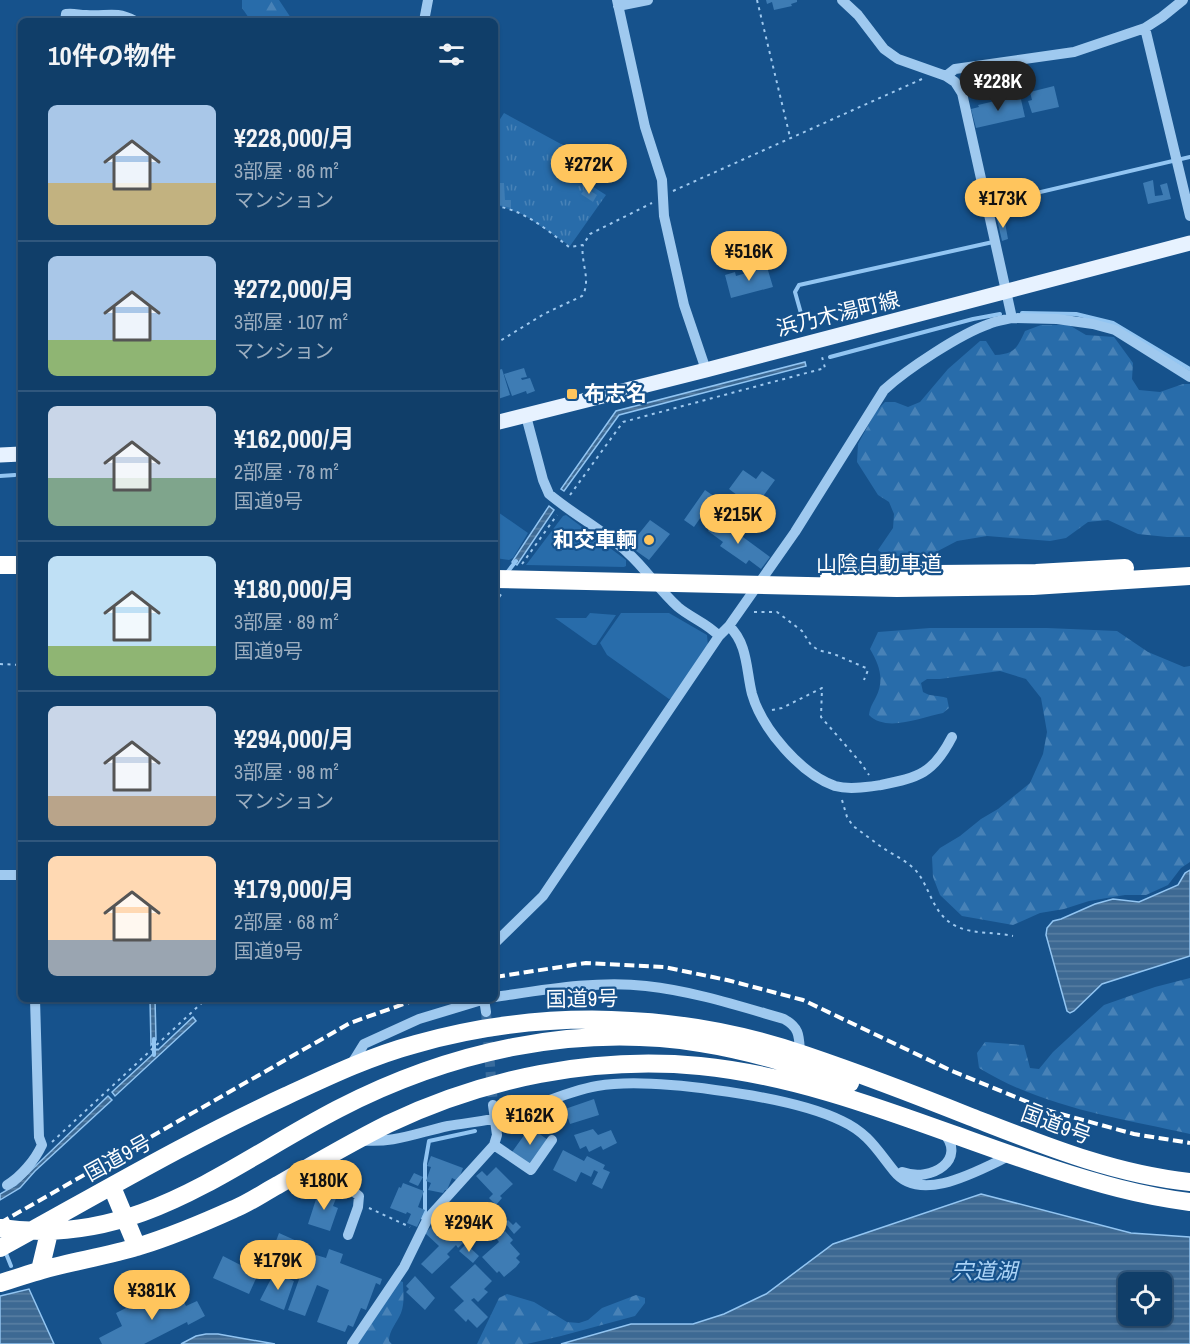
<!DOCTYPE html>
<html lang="ja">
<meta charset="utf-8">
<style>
body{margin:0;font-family:"Archivo Narrow","Noto Sans JP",sans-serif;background:#1e4971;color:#f1f3f6;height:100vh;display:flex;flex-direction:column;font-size:22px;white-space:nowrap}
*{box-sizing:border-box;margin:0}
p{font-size:20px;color:#9caec0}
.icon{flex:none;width:33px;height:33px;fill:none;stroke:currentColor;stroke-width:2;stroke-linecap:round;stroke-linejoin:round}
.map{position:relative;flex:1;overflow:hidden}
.drawer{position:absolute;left:18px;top:18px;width:480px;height:984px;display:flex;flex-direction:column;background:#103e69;border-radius:9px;box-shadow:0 2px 4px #0004,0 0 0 2px #30577d}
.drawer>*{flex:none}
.buttons{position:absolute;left:1118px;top:1272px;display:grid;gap:12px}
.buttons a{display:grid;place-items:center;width:54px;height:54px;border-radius:9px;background:#103e69;box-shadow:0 2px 4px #0004,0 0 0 2px #30577d;font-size:30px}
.price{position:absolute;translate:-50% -51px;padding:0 14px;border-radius:21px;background:#ffc55d;color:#111;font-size:20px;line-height:39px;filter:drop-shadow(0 2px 3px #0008)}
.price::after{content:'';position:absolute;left:50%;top:36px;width:18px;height:14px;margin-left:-9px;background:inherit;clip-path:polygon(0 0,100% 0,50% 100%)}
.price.on{background:#222;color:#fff}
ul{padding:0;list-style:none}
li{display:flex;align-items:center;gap:18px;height:150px;padding:0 30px}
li+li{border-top:2px solid #30577d}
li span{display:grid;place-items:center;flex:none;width:168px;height:120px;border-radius:9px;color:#555}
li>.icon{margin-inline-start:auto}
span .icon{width:72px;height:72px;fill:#fffc;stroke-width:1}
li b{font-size:26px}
h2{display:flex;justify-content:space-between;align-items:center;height:72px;padding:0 30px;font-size:26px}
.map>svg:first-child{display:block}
</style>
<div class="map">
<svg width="1190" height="1344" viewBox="0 0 1190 1344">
<defs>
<pattern id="forest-firs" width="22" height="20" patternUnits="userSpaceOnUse" patternTransform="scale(1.5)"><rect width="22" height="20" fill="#286caa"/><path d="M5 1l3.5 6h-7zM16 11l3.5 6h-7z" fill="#4882b7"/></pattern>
<pattern id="park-tufts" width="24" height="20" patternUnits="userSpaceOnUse" patternTransform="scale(1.5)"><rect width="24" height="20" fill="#286caa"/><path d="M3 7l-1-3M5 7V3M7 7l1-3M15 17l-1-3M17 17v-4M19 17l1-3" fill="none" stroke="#4882b7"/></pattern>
<pattern id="water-rules" width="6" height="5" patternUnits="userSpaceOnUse" patternTransform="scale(1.5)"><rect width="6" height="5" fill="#3d6993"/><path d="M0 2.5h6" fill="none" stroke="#5a80a3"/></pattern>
</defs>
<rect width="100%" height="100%" fill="#16528c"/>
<path fill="#286caa" d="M495,510L528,533L513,558L509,560L495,558Z
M566,515L626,560V566L624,567L526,565L563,516Z
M590,613L616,615L596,645H593L555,618H586Z
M621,613H669L707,635L708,646L672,698L669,699L607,655L600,643Z"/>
<path fill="url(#forest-firs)" d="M242,0H279L293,21H251L242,8Z
M1041,325H1069L1086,335L1114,337L1133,363L1132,379L1139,390L1160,392L1183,384H1190V537H1167L1138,534L1108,520L1088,522L1066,538L1050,541L987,536L957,541L936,552L909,558L887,557L878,550L893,528L894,514L889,502L878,495L857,462L858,444L876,411L885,402H895L908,407L920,402L948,369L980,341H986L995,355C1015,354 1017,348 1025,331Z
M930,628H1047L1117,631L1148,652L1184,667L1190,666V862L1181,868L1168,885L1146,895H1125L1089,901L1064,909L1040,913L1013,925L962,916L940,895L933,877L932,857L940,848L960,836L981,819L998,809L1030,783L1043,754L1047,732L1041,698L1026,679L1000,671L940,679H927L921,683L923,692C931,697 938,695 947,698L949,708L943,713C921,717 887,733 869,715C870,707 873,703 876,697C885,680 879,664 870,649L878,632Z
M1190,978V1134C1118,1118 1042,1107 979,1068L977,1053L985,1042L1024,1045L1030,1068L1039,1069L1053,1052L1104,1005L1155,987Z
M400,1281L403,1282C403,1293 405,1302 401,1313C397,1323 389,1330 389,1341L392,1344H357Z
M507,1294L534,1302L567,1322L579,1323L588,1320L602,1308L636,1295L645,1298V1303L635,1316L561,1336L527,1344H477L499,1298Z"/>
<path fill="url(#park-tufts)" d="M504,113L583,156L573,174L606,195L570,246L524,215L495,204V127Z"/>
<path fill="url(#water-rules)" stroke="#92c5f2" stroke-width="1.5" fill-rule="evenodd" d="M805,362L806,366L619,415L564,491L561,489L616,411Z
M549,506L554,510L517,565L512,562Z
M1190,870V956L1102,984L1074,1011L1070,1013L1067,1011L1046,935L1047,928L1053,921L1061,919L1095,904L1113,899L1139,902L1178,885L1185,873Z
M150,999H155L156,1040L151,1045Z
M193,1017L196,1021L115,1096L112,1092L151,1056L157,1049L158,1050Z
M108,1096L112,1100L35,1171L20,1188L0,1200V1194L16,1185Z
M981,1194L1131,1233L1190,1237V1344H561L631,1324H693L724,1314L766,1294L833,1244ZM1128,1282H1161V1316H1128Z
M29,1289L54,1344H0V1296Z
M206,1334H218L275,1344H181L196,1336Z"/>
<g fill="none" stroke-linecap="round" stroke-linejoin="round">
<path stroke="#92c5f2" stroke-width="4" d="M993,212L994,207L998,202L1190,157
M1022,313L1076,314L1113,323L1190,369
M804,324L795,292L799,285L993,242
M830,357L973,319L1000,314
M0,476L15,475
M506,574L516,561
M154,1039V1055
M423,1218L425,1213V1164L429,1141L475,1131
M5,1251L11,1266"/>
</g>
<path fill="#3e7cb4" d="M766,0H797V2L791,4L792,6L774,10L772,2L767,4Z
M985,72L986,79L996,77L997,83L972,87L970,74Z
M1054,86L1059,107L1032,113L1028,101L1032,100L1030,92Z
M1020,95L1025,117L976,128L971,109L979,107L978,105Z
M1153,180L1155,196L1163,195L1160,185L1167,183L1171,199L1148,204L1143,183Z
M495,183H504L505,200H511V208L495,204Z
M586,188L597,195L593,202L581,194Z
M1004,217L1008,239L1002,241L997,219Z
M767,267L773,287L731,298L725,275L735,272L736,276Z
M524,368L527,377L521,378L522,380L530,378L535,391L527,394L526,391L512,396L504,374Z
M502,369L510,395L495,400V371Z
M743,470L756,479L762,471L775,480L739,529L721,516L737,495L729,489Z
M705,490L715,497L694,527L684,520Z
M717,518L770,557L761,569L749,560L746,564L720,546L723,542L708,531Z
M650,520L670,534L649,560L629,546Z
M594,1099L599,1115L570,1124L565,1109Z
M553,1112L556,1120L546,1124L543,1116Z
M530,1127L548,1140L530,1166L512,1152Z
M593,1129L598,1135L611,1130L617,1143L603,1150L601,1146L589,1152L586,1146L580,1149L574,1135Z
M563,1150L584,1161L587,1156L605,1165L603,1169L610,1172L602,1189L592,1184L598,1172L594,1170L591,1177L581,1172L576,1182L553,1170Z
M431,1156L463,1168L458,1181L452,1178L447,1190H445L443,1193L428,1190L431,1183L426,1181L431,1167L427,1166Z
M496,1167L513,1184L500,1196L502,1198L496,1205L489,1198L493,1194L476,1176L482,1171L487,1176Z
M414,1173L423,1177L418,1186L409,1182Z
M403,1183L424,1191L418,1207L425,1210L417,1227L407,1223L411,1214L407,1212L406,1214L390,1208L399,1187L401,1188Z
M319,1190L337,1196L333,1206L338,1208L330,1231L308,1224Z
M478,1202L484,1209L473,1218L467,1211Z
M440,1218L464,1242L458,1248L456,1245L447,1254L450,1257L432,1274L421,1264L439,1246L425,1233Z
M508,1220L513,1225L516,1222L521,1227L514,1234L505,1223Z
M505,1231L513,1240L510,1243L520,1254L516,1258L520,1262L516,1267L504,1277L499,1271L497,1273L482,1257L499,1242L496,1238Z
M279,1233L299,1242L292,1259L286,1257L285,1259L288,1261L284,1271L267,1264L271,1248L273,1249Z
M466,1244L479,1256L473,1263L459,1251Z
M329,1249L343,1254L340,1263L382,1279L380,1285L376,1283L366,1310L361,1308L353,1327L348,1325L345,1332L317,1322L329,1290L317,1285L305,1316L288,1310L302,1271L306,1273L316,1255L326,1258Z
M223,1256L258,1274L249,1294L213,1278Z
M290,1262L301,1266L296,1279L285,1274Z
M475,1264L492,1281L484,1289L488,1292L478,1302L474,1298L471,1300L488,1317L477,1328L468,1319L466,1322L454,1310L464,1301L450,1287Z
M274,1273L294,1281L284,1310L260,1300Z
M415,1276L435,1298L425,1310L406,1292L409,1289L406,1286Z
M163,1297L167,1305L182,1298L186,1306L197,1301L205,1316L188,1325L187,1322L144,1344H102L99,1338L122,1326L116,1313L140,1301L144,1307Z"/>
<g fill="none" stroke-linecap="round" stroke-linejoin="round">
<path stroke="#396c9d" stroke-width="10" stroke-dasharray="10 5" stroke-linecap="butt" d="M486,1012L493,1105"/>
<path stroke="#9fc9ef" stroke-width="2" stroke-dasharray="3 4.5" stroke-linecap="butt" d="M757,0L790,137
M673,191L922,79
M495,206C524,210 546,229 569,247L583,245L590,234L652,203
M495,344L544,314L582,296C592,281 580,261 583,245
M570,495L623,422L825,368L821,353
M522,564L557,515
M495,603L502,593
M754,612H777L802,631L811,645L818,650L834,654L866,668L868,670L864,680
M0,664L21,665
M772,710L782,708L822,688L821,717L861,763L869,775
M842,800L847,817L853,826C863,833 873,841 883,848C895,856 912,863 920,876C932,895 935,917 958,927C973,934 995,932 1013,936
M52,1142L206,999
M369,1208L410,1227"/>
<path stroke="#9fc9ef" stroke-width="10" d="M617,0L645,127L662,180L664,216L684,305L706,370
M842,0L858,15L884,49L898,59L946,76L955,82L962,93L1012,318L1057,319L1093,324L1115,330L1190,377
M618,6L648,0
M65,21L66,14C74,13 79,15 86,15C107,17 114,10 135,21
M424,21L428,0
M1145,28L1190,216
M946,76L955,69L1074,52L1145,28L1162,17L1183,0
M526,416L543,480L549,494C574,515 603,530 627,552C646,569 659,590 678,607C691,618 707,623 719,636
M729,626C748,644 746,670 752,694C762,729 801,774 835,786C849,790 867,787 881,785C919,777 933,774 952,737
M0,875H21
M495,943L543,896L719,636L729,626L795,532L884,390C907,369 960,334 989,324C996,321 1004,320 1012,318
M495,997C543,990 598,980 646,986C693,991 739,1006 784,1019C800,1028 799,1036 800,1053
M484,999L486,1012
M351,1065L364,1044L419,1019L485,999
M359,1140C393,1144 416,1133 448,1126C470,1122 494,1121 515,1113C542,1104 568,1091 597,1086C632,1080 679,1085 715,1090C753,1095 807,1104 842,1121C868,1133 877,1150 894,1171C921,1205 981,1169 1011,1155
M494,1145L531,1170L552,1140
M314,1165L329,1178L353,1191L359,1196L358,1207L348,1235
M902,1172C932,1183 968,1159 943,1132
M7,1185C21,1177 35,1160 42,1145L39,1137L35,999
M352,1344L404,1267L428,1218L494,1145L497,1135L493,1105"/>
<path stroke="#e7f2ff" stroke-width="15" d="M495,423L706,370L1190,243
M0,455L21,454"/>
<path stroke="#fff" stroke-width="18" d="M0,565H21
M829,575L1036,573L1125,568
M495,579L897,588L1033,586L1190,576
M112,1187L137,1247
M0,1228C136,1248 226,1167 338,1109C450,1051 576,1023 701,1043C752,1051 801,1067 850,1083
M0,1248C95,1196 188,1141 286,1096C329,1076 371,1056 416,1044C543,1008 680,1012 805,1055C861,1074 916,1095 971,1117C1043,1145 1113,1174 1190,1182
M40,1270L52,1220
M0,1283C14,1279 28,1274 42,1270C74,1261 108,1256 140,1246C172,1236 203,1223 234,1209C249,1203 263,1193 278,1185C314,1164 350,1143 388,1124C484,1078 593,1056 700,1066C821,1078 935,1131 1050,1168C1096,1183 1141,1196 1190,1202"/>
<path stroke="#fff" stroke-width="4" stroke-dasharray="10 4.5" stroke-linecap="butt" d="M495,977L586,963L664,967L727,980L803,1000L952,1071L1050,1111L1134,1134L1190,1143
M0,1223L350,1023L418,999"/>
</g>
<g fill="#ffc55d" stroke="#16528c" stroke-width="2">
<rect x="566" y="388" width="12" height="12" rx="3"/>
<circle cx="649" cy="540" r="6"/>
</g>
<g text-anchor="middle" stroke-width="4.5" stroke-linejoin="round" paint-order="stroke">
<g font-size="21" fill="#fff" stroke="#16528c">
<text transform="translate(838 314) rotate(-14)" y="7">浜乃木湯町線</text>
<text x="879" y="571">山陰自動車道</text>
<text transform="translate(582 999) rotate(-1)" y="7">国道9号</text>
<text transform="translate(1056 1125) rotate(20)" y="7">国道9号</text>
<text transform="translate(118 1158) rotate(-29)" y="7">国道9号</text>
</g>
<g font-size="21" font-weight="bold" fill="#fff" stroke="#16528c" text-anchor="start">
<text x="584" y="401">布志名</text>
<text x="637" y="547" text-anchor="end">和交車輌</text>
</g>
<g font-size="22" font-style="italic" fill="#abd3f6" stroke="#16528c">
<text x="984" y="1279">宍道湖</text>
</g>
</g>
</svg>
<div class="buttons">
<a><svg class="icon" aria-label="locate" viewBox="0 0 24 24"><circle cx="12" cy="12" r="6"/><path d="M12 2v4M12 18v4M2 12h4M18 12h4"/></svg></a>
</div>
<b class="price on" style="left:998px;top:112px">¥228K</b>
<b class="price" style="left:589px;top:195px">¥272K</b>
<b class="price" style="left:1003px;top:229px">¥173K</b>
<b class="price" style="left:749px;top:282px">¥516K</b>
<b class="price" style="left:738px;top:545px">¥215K</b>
<b class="price" style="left:530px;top:1146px">¥162K</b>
<b class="price" style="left:324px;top:1211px">¥180K</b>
<b class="price" style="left:469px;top:1253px">¥294K</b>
<b class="price" style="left:278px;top:1291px">¥179K</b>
<b class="price" style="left:152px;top:1321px">¥381K</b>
<section class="drawer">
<h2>10件の物件<svg class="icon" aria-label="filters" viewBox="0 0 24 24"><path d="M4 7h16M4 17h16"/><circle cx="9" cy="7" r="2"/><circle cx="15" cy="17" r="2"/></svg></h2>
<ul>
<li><span style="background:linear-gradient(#a9c7e8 65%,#c2b280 0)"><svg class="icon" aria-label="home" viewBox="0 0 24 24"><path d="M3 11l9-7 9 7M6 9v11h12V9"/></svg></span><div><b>¥228,000/月</b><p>3部屋 · 86 m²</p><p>マンション</p></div></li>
<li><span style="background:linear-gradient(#a9c7e8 70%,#8fb573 0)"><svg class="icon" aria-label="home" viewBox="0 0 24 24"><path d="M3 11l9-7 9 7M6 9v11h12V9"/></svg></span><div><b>¥272,000/月</b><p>3部屋 · 107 m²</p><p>マンション</p></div></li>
<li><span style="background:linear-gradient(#c9d6e8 60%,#7fa58c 0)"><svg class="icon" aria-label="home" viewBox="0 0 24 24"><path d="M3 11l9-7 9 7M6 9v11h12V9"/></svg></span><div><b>¥162,000/月</b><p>2部屋 · 78 m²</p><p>国道9号</p></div></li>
<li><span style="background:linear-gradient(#bfe0f5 75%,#8fb573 0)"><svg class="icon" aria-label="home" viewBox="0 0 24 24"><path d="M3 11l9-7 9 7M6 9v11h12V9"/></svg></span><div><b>¥180,000/月</b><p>3部屋 · 89 m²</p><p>国道9号</p></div></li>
<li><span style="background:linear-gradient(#c9d6e8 75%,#b9a48a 0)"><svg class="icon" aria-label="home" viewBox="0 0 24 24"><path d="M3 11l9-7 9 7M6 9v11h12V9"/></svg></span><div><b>¥294,000/月</b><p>3部屋 · 98 m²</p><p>マンション</p></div></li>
<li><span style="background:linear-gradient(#ffd9b3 70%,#9aa5b1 0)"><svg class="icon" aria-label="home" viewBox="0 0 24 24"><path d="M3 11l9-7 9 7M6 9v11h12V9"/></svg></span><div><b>¥179,000/月</b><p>2部屋 · 68 m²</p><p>国道9号</p></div></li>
</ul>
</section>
</div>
